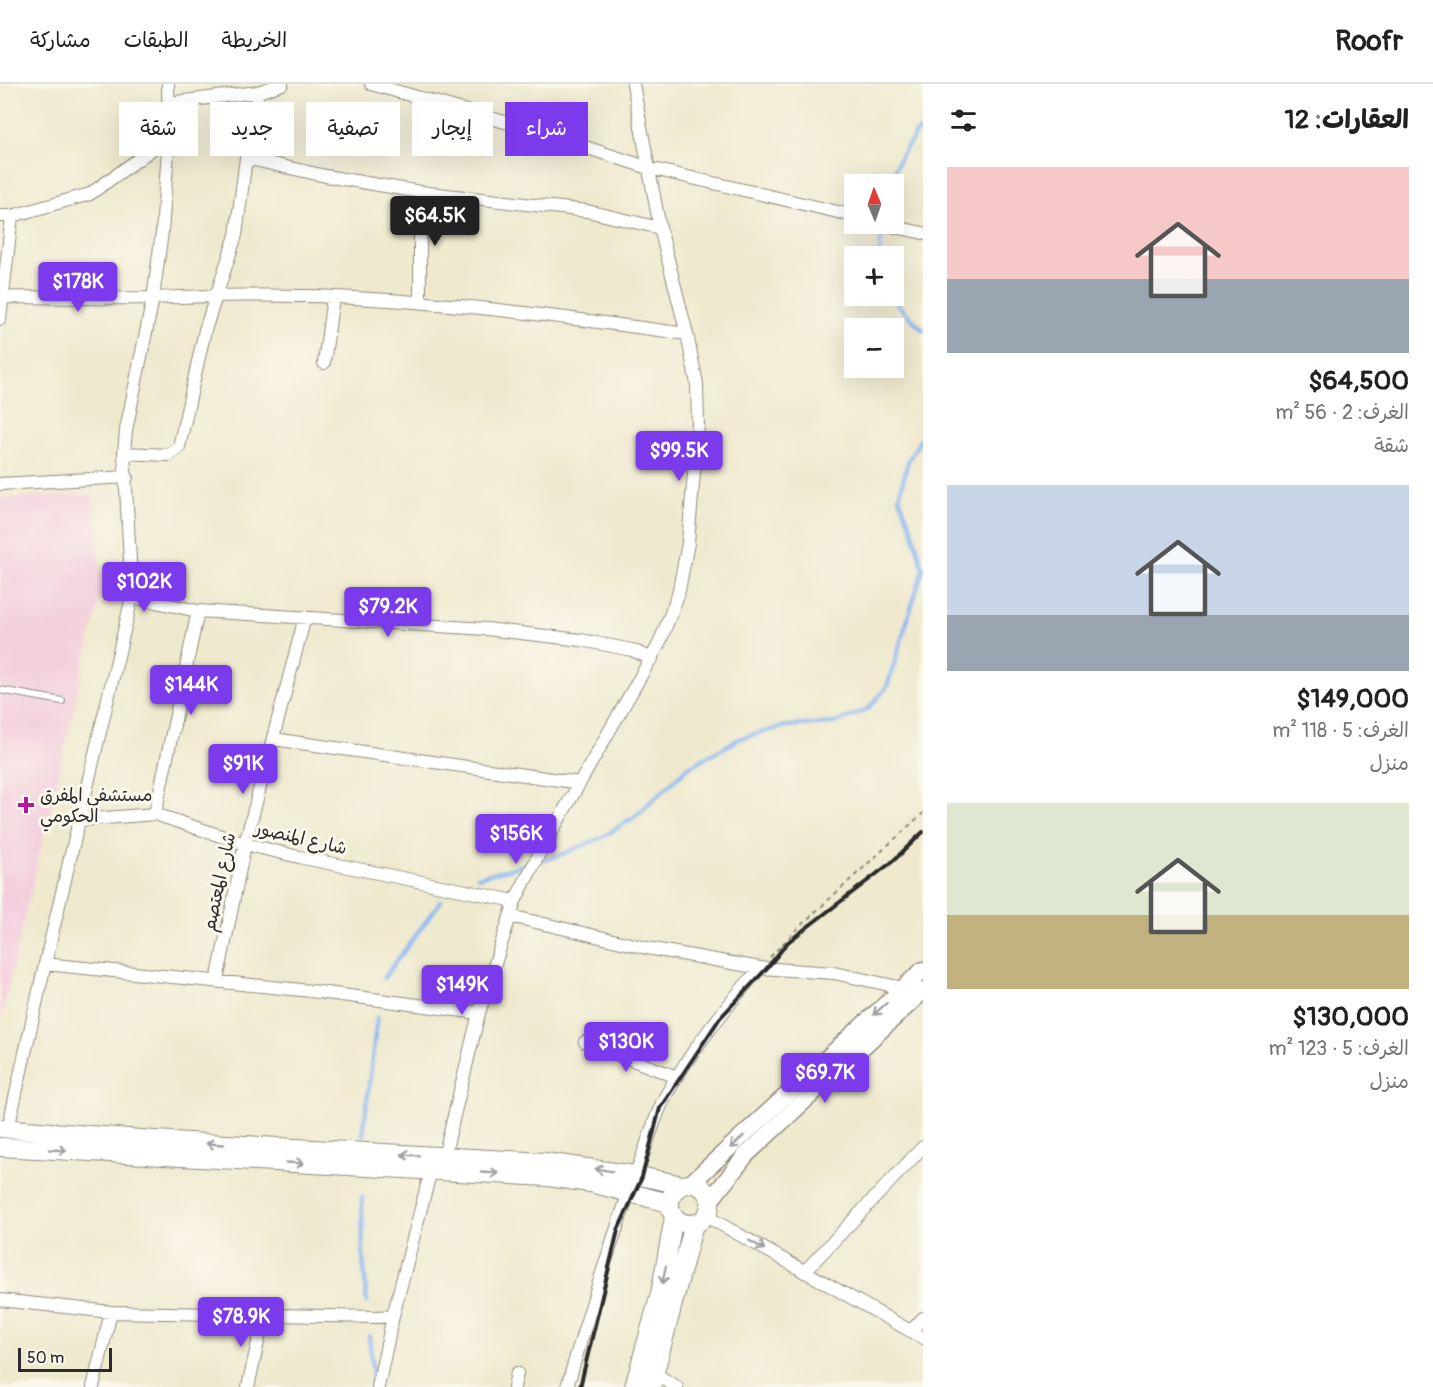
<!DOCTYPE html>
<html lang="ar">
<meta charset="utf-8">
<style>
body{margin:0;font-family:Pangolin,"Playpen Sans Arabic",sans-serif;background:#f2f2f2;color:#202124;direction:rtl;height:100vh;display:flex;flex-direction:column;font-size:22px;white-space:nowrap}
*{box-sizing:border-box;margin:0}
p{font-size:20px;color:#757577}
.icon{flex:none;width:33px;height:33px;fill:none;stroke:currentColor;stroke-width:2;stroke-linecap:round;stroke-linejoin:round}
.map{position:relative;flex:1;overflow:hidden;direction:ltr}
.details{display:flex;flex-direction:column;background:#fff;width:510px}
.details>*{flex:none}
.hud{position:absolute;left:18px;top:18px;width:570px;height:54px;direction:rtl;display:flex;gap:12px}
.needle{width:39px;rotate:358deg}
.fabs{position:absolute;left:844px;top:90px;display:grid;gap:12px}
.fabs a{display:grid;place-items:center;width:60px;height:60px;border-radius:0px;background:#fff;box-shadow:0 6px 24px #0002;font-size:30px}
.scale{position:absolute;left:18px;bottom:15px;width:94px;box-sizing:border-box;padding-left:6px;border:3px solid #2b2b2b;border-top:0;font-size:16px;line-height:21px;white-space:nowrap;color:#2b2b2b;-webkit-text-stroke:4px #fbf7ec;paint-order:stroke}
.price{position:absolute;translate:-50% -51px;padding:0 14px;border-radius:6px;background:#7c3aed;color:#fff;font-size:20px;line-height:39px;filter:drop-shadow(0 2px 3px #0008)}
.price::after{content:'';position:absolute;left:50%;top:36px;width:18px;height:14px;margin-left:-9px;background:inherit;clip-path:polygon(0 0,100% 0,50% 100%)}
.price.selected{background:#222;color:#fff}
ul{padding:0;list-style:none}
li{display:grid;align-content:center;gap:12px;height:318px;padding:0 24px}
li span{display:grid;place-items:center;height:186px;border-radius:0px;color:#555}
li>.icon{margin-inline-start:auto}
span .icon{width:108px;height:108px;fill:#fffc;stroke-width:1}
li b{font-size:26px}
h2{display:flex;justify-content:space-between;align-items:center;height:72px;padding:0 24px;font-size:26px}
.pill{padding:0 21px;border-radius:0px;background:#fff;box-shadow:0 6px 24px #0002;font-size:21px;line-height:54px}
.pill.selected{background:#7c3aed;color:#fff}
header{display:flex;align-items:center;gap:36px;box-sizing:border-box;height:84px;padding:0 30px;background:#fff;border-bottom:2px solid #e0e0e0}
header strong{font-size:28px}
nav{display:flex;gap:33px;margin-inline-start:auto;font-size:21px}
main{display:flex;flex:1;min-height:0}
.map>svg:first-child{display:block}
</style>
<header>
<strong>Roofr</strong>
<nav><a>الخريطة</a><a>الطبقات</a><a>مشاركة</a></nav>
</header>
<main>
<section class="details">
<h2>العقارات: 12<svg class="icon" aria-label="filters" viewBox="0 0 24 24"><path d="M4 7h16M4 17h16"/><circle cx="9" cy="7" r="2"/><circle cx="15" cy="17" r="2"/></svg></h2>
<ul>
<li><span style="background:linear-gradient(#f6c9c9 60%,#9aa5b1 0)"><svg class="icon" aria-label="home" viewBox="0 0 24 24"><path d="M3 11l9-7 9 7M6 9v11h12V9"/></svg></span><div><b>$64,500</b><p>الغرف: 2 · 56 m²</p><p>شقة</p></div></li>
<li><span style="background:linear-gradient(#c9d6e8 70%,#9aa5b1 0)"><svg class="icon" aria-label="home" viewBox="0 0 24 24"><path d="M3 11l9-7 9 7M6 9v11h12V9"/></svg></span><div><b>$149,000</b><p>الغرف: 5 · 118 m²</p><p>منزل</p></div></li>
<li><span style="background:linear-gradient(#dfe7d0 60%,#c2b280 0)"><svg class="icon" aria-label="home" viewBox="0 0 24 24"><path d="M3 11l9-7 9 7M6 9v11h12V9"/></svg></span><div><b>$130,000</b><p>الغرف: 5 · 123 m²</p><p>منزل</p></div></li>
</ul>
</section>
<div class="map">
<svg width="923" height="1303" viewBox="0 0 923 1303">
<rect width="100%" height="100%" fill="#fbf7ec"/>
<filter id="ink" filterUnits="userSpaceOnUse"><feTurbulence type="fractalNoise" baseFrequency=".0167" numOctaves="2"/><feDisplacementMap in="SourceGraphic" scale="12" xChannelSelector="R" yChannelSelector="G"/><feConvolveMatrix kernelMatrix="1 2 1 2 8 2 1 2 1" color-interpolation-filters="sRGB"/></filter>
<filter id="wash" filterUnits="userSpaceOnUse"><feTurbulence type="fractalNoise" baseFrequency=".008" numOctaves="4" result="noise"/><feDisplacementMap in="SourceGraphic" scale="24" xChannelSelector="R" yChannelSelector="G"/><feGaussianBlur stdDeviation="1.35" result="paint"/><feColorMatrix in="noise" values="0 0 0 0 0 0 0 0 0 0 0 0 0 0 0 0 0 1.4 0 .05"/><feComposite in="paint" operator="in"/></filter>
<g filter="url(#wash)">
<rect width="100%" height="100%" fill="#efe9ce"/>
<path fill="#f3cfde" d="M93,411L102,504L0,937V414Z"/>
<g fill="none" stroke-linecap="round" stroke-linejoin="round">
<path stroke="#87b6f1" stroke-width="4" d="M889,100L900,73L917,48L923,46
M879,172L882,143
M892,212L896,219L923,246
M539,777L558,772L603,753L637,731L687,684L741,654L786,642L834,639L868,625L887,603L923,485L912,445L899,414L908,377L923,351
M478,793L532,779
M384,894L441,817
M363,1051L377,933
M362,1113L363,1173L367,1219
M369,1252L374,1299"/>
</g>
</g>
<g filter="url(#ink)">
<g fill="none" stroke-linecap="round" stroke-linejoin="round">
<defs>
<path id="lane" d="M0,606L62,617"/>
<path id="street" d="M371,0L533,46L649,84L855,132
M168,19L258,8L282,0
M246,74L326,92L420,108L587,127L660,144
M0,132H12L90,110L169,53
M882,140L923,149
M4,213C54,213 104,215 153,214C214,212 274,210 335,213C453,218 570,234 687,250
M420,218V108
M0,235L12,132
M324,279L333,213
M124,369L169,371L179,363L205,246L236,151L246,74L258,8
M0,400L127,393
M132,513L198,527L486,545L581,556L632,566L652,575
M273,655L580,699
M155,730L198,527
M80,736L155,730L245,760L299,773L515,817
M510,832L647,864L760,884L834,889L903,904L909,907
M45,880L311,907L479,929
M217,897L245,760L305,533
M585,958L677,993
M8,1045L45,880L132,513L124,369L126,346L153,214L162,148L169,53L168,0
M444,1073L479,929L515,817L538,772L659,560L678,511L688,459L698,342L697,300L687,250L660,144L633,0
M706,1132L923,1254
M804,1188L923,1063
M0,1216L111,1228L377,1233L393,1232L431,1086
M911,1247L923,1234
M655,1290L677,1303
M93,1303L111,1228
M248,1303L264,1231
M378,1303L393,1232
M514,1303L517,1289
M567,1303C589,1228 612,1154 639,1081C648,1059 654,1034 665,1013C691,966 725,924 760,884"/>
<path id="secondary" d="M690,1100L923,886
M710,1117L746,1071L923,907"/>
<path id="primary" d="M0,1044L154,1056L545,1078L635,1091L682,1101
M0,1063L548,1093L591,1099L669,1119
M670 1120a20 20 0 1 1 40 0a20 20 0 1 1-40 0Z
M634,1303L660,1210L674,1133
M651,1303L694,1140"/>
</defs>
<use href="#lane" stroke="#8d8a7c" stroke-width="8"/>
<use href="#street" stroke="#8d8a7c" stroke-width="14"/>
<use href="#secondary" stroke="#8d8a7c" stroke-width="19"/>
<use href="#primary" stroke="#8d8a7c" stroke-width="20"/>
<path stroke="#8d8a7c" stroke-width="2" stroke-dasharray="4.5 4.5" stroke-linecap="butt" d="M770,873L800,842L923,729"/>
<use href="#lane" stroke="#fff" stroke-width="6"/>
<use href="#street" stroke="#fff" stroke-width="12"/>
<use href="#secondary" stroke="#fff" stroke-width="16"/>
<use href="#primary" stroke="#fff" stroke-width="18"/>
<path stroke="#2b2b2b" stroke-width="4" d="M580,1303L618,1146L642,1093L660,1024L720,934L767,884L788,858L892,778L923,748"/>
</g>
<defs><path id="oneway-shaft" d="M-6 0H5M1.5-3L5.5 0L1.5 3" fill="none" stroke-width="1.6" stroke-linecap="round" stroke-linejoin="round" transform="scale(1.5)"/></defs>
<g stroke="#a0a0a0">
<use href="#oneway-shaft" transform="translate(880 925) rotate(138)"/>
<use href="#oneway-shaft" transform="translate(737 1058) rotate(137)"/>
<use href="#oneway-shaft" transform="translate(215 1060) rotate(-177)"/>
<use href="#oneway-shaft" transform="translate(58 1066) rotate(3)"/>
<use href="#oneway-shaft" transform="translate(410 1071) rotate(-177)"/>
<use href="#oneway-shaft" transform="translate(295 1079) rotate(3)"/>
<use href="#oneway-shaft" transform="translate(604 1086) rotate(-171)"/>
<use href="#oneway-shaft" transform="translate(490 1089) rotate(3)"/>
<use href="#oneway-shaft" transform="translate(757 1161) rotate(30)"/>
<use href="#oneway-shaft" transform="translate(664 1191) rotate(102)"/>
</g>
</g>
<path fill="#b5179e" stroke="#fbf7ec" stroke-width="2" d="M23 712h6v6h6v6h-6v6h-6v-6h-6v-6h6z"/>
<g text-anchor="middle" stroke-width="6" stroke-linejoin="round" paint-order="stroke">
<g font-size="18" fill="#2b2b2b" stroke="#fbf7ec" text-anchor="start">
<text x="40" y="717">مستشفى المفرق<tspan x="40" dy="21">الحكومي</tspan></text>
</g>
<g font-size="18" fill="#2b2b2b" stroke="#fbf7ec">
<text transform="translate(301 754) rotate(13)" y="6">شارع المنصور</text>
<text transform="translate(219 798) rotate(-78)" y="6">شارع المعتصم</text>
</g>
</g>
</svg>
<div class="fabs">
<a><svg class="needle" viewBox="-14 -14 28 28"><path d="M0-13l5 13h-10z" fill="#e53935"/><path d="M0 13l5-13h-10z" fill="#757577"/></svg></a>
<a>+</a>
<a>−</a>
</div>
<div class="scale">50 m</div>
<b class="price selected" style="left:435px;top:163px">$64.5K</b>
<b class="price" style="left:78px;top:229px">$178K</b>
<b class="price" style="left:679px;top:398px">$99.5K</b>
<b class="price" style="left:144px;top:529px">$102K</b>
<b class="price" style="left:388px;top:554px">$79.2K</b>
<b class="price" style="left:191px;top:632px">$144K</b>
<b class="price" style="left:243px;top:711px">$91K</b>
<b class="price" style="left:516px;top:781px">$156K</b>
<b class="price" style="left:462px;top:932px">$149K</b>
<b class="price" style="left:626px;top:989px">$130K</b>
<b class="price" style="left:825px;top:1020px">$69.7K</b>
<b class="price" style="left:241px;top:1264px">$78.9K</b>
<div class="hud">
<a class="pill selected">شراء</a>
<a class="pill">إيجار</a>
<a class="pill">تصفية</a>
<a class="pill">جديد</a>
<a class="pill">شقة</a>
</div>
</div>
</main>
